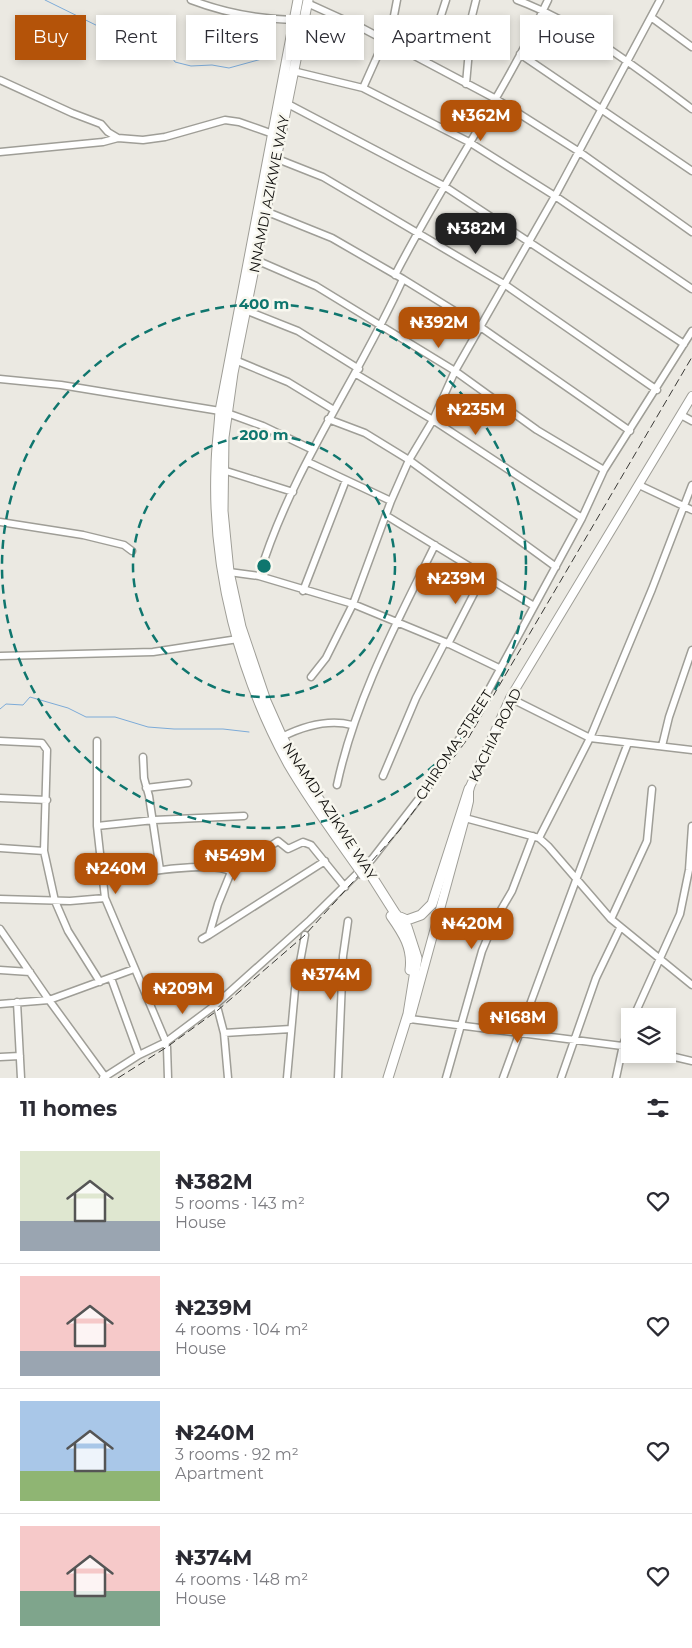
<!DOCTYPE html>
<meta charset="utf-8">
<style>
body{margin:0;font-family:Montserrat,sans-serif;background:#f7f7f7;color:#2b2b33;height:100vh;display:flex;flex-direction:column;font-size:19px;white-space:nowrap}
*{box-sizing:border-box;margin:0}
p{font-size:16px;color:#7c7c81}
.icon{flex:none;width:28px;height:28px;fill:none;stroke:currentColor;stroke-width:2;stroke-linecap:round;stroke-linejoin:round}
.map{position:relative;height:1078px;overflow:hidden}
.side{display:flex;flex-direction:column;background:#fff;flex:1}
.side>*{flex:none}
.guide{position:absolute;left:15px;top:15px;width:662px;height:45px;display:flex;gap:10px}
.tools{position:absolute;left:621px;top:1008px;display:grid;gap:10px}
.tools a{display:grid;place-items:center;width:55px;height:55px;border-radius:0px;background:#fff;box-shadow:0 2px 8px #0003;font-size:25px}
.price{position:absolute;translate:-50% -42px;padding:0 11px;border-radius:10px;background:#b45309;color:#fff;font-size:16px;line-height:32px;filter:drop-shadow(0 1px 2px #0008)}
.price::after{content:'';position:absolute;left:50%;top:30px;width:15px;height:11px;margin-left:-8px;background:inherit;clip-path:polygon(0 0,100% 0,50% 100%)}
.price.on{background:#222;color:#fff}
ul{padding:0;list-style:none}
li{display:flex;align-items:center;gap:15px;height:125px;padding:0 20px}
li+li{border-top:1px solid #e1e1e2}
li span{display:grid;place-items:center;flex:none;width:140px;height:100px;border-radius:0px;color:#555}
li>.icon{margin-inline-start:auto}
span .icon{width:60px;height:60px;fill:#fffc;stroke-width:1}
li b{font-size:21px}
h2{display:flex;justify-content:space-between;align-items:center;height:60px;padding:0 20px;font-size:21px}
.pill{padding:0 18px;border-radius:0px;background:#fff;box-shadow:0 2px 8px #0003;font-size:18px;line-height:45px}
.pill.on{background:#b45309;color:#fff}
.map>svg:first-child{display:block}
</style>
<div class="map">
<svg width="692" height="1078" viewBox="0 0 692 1078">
<rect width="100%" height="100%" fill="#ebe9e2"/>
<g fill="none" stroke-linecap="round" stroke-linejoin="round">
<path stroke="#7dabd8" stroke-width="1" d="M45,0L112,33L118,41L139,51L153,47L167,49L175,62L191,66L212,65L229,68L269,57
M0,709L6,704L23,705L30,697L68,708L86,717H115L148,727L174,729H223L249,732"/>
<defs>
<path id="minor" d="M191,0C225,13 256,19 293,20
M517,0C581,24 638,69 692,109
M307,3L362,28L496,99L578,151L692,232
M651,17L692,47
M520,54L692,171
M426,62L446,0
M293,71L363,88L469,142L555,196L692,289
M0,80L72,113L101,124L108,132L118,138
M466,84L472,16L476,0
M363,88L393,21L397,0
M286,103L444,186L684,344
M0,152L103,142L118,138L143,140L165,137L225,120L239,122L273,134
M275,158L323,177L504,284L657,390
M265,211L332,238L403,279L479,326L630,431
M256,260L316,286L455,371L537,430L604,470
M395,275C443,182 503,95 548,0
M245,310L298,331L359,369
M235,360L288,382L334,410
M356,374L433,420L582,518
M0,379L61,385L220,411
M227,413L263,426L313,450
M681,415L692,421
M328,419L365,433L409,460L556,567
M308,462L391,501
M223,470L293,492
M639,485L692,510
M387,516L534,606
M0,522L83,535L124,545L132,551
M229,572L259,576L353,604L445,642L501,669
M259,576C291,470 358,379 403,279
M303,591L346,480
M448,644L483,576
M0,656L153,652L238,639
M311,677L326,658L353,604L391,501L409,460L433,420L455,371L555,196L660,0
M510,698L590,738L692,750
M282,737C304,726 328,719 352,725
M0,741L42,743L47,750L44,851L55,901L68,931L100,982
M97,741V826L105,898L166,1042
M662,746L669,717L692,650
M143,757L144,778L149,796L160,870
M383,776L416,698L445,642
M337,785C355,700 397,622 435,545
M146,788L188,783
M0,798L47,800
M465,818L539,838L548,846L611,919L692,985
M97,826L154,820L244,816
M539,838L590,738L652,589L692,485
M0,848L44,851
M103,879C128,875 212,859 231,872L278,841L288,849L303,842L311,845L345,887
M0,899L70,901L105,898
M611,919L647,841L652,789
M0,929L49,1000L134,969
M209,935L325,861
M202,939L209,935L218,904L231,872
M0,970L30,972
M111,978L139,1055
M17,1002L21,1078
M0,1004L49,1000L106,1078
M218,1010L224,1033L228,1078
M634,1016L680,914L689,870L692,826
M410,1019L630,1047
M224,1033L291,1029
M167,1047L168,1078
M662,1054L692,1061
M0,1057L20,1056
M103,1078L139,1055L166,1042L214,1006L310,920L372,859L431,783L479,708L582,518L604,470L692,331
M287,1078L295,989L305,935
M338,1078L343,956L348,921
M446,1078L482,951L495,920L512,891L533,836
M503,1078C544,966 585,854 628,743
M561,1078L596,978L620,928
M616,1078L623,1045L630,1027"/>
<path id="major" d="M410,1019L465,818L469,801V789L510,698L692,396"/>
<path id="highway" d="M298,0L220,411C219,430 216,449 216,467C212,570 240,676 289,765C310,801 335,835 359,869
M308,0L233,373L224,437L223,511L229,572L241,627L266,701L282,737L312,789L363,864
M369,872L395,913L407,927L417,958L408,1014L388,1078
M391,916C403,933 413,948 410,970
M400,917L407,920L421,915L432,904L469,789"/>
</defs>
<use href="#minor" stroke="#9f9e97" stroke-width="9"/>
<use href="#major" stroke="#9f9e97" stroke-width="10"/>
<use href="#highway" stroke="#9f9e97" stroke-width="11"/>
<use href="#minor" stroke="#fff" stroke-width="6"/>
<use href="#major" stroke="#fff" stroke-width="8"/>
<use href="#highway" stroke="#fff" stroke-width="9"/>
<path stroke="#3a3936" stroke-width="1" stroke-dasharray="8 4" stroke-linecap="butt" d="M118,1078L167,1047L218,1010L305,935L399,831L469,737L692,357"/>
<defs>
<path id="highway-bridge" d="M363,864L369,872
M359,869L364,876"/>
</defs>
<use href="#highway-bridge" stroke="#9f9e97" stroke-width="11" stroke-linecap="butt"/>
<use href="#highway-bridge" stroke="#fff" stroke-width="9"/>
</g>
<g fill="none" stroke="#0f766e" stroke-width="2.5" stroke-dasharray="9 6">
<circle cx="264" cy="566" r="131"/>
<circle cx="264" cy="566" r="262"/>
</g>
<g text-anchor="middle" stroke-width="5" stroke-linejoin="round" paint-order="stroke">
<g font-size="14" fill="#0e0d0b" stroke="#f8f7ef">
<text transform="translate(269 194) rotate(-79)" y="5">NNAMDI AZIKWE WAY</text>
<text transform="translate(495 735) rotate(-64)" y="5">KACHIA ROAD</text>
<text transform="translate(454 745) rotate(-57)" y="5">CHIROMA STREET</text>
<text transform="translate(330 811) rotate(57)" y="5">NNAMDI AZIKWE WAY</text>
</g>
</g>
<circle cx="264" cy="566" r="8" fill="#0f766e" stroke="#f8f7ef" stroke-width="2.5"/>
<g font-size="15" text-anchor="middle" font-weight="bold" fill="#0f766e" stroke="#f8f7ef" stroke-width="5" stroke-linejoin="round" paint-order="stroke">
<text x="264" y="309">400 m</text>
<text x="264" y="440">200 m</text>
</g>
</svg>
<div class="tools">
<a><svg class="icon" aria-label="layers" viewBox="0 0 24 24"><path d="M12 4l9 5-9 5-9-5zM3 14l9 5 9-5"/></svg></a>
</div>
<b class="price" style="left:481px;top:142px">₦362M</b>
<b class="price on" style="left:476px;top:255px">₦382M</b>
<b class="price" style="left:439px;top:349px">₦392M</b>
<b class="price" style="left:476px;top:436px">₦235M</b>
<b class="price" style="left:456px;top:605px">₦239M</b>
<b class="price" style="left:235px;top:882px">₦549M</b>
<b class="price" style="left:116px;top:895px">₦240M</b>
<b class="price" style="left:472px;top:950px">₦420M</b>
<b class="price" style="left:331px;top:1001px">₦374M</b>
<b class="price" style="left:183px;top:1015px">₦209M</b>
<b class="price" style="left:518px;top:1044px">₦168M</b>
<div class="guide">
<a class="pill on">Buy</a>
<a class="pill">Rent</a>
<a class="pill">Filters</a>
<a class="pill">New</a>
<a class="pill">Apartment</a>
<a class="pill">House</a>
</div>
</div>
<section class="side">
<h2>11 homes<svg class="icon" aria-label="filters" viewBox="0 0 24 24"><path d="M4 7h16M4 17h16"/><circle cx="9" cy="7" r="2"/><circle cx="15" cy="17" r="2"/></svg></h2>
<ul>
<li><span style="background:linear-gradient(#dfe7d0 70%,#9aa5b1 0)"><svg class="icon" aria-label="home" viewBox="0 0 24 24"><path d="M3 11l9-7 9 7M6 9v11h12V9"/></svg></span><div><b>₦382M</b><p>5 rooms · 143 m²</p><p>House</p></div><svg class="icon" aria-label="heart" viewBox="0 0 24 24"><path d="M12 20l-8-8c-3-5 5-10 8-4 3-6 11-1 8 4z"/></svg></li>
<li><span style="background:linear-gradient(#f6c9c9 75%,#9aa5b1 0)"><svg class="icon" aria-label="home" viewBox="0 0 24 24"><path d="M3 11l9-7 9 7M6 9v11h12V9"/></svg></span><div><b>₦239M</b><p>4 rooms · 104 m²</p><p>House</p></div><svg class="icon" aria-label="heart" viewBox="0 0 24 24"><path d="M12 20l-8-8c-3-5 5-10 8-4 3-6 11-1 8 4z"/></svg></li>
<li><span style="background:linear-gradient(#a9c7e8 70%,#8fb573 0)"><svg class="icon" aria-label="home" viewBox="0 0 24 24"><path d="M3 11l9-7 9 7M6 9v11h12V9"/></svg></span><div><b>₦240M</b><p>3 rooms · 92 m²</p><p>Apartment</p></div><svg class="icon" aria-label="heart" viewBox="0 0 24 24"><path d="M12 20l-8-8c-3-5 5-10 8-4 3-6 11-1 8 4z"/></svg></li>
<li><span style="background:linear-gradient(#f6c9c9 65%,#7fa58c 0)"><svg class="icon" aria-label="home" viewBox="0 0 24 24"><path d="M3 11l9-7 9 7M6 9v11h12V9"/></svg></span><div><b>₦374M</b><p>4 rooms · 148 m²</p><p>House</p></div><svg class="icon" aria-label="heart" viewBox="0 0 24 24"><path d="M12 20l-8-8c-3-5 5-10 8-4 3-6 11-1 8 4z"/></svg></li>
</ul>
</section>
